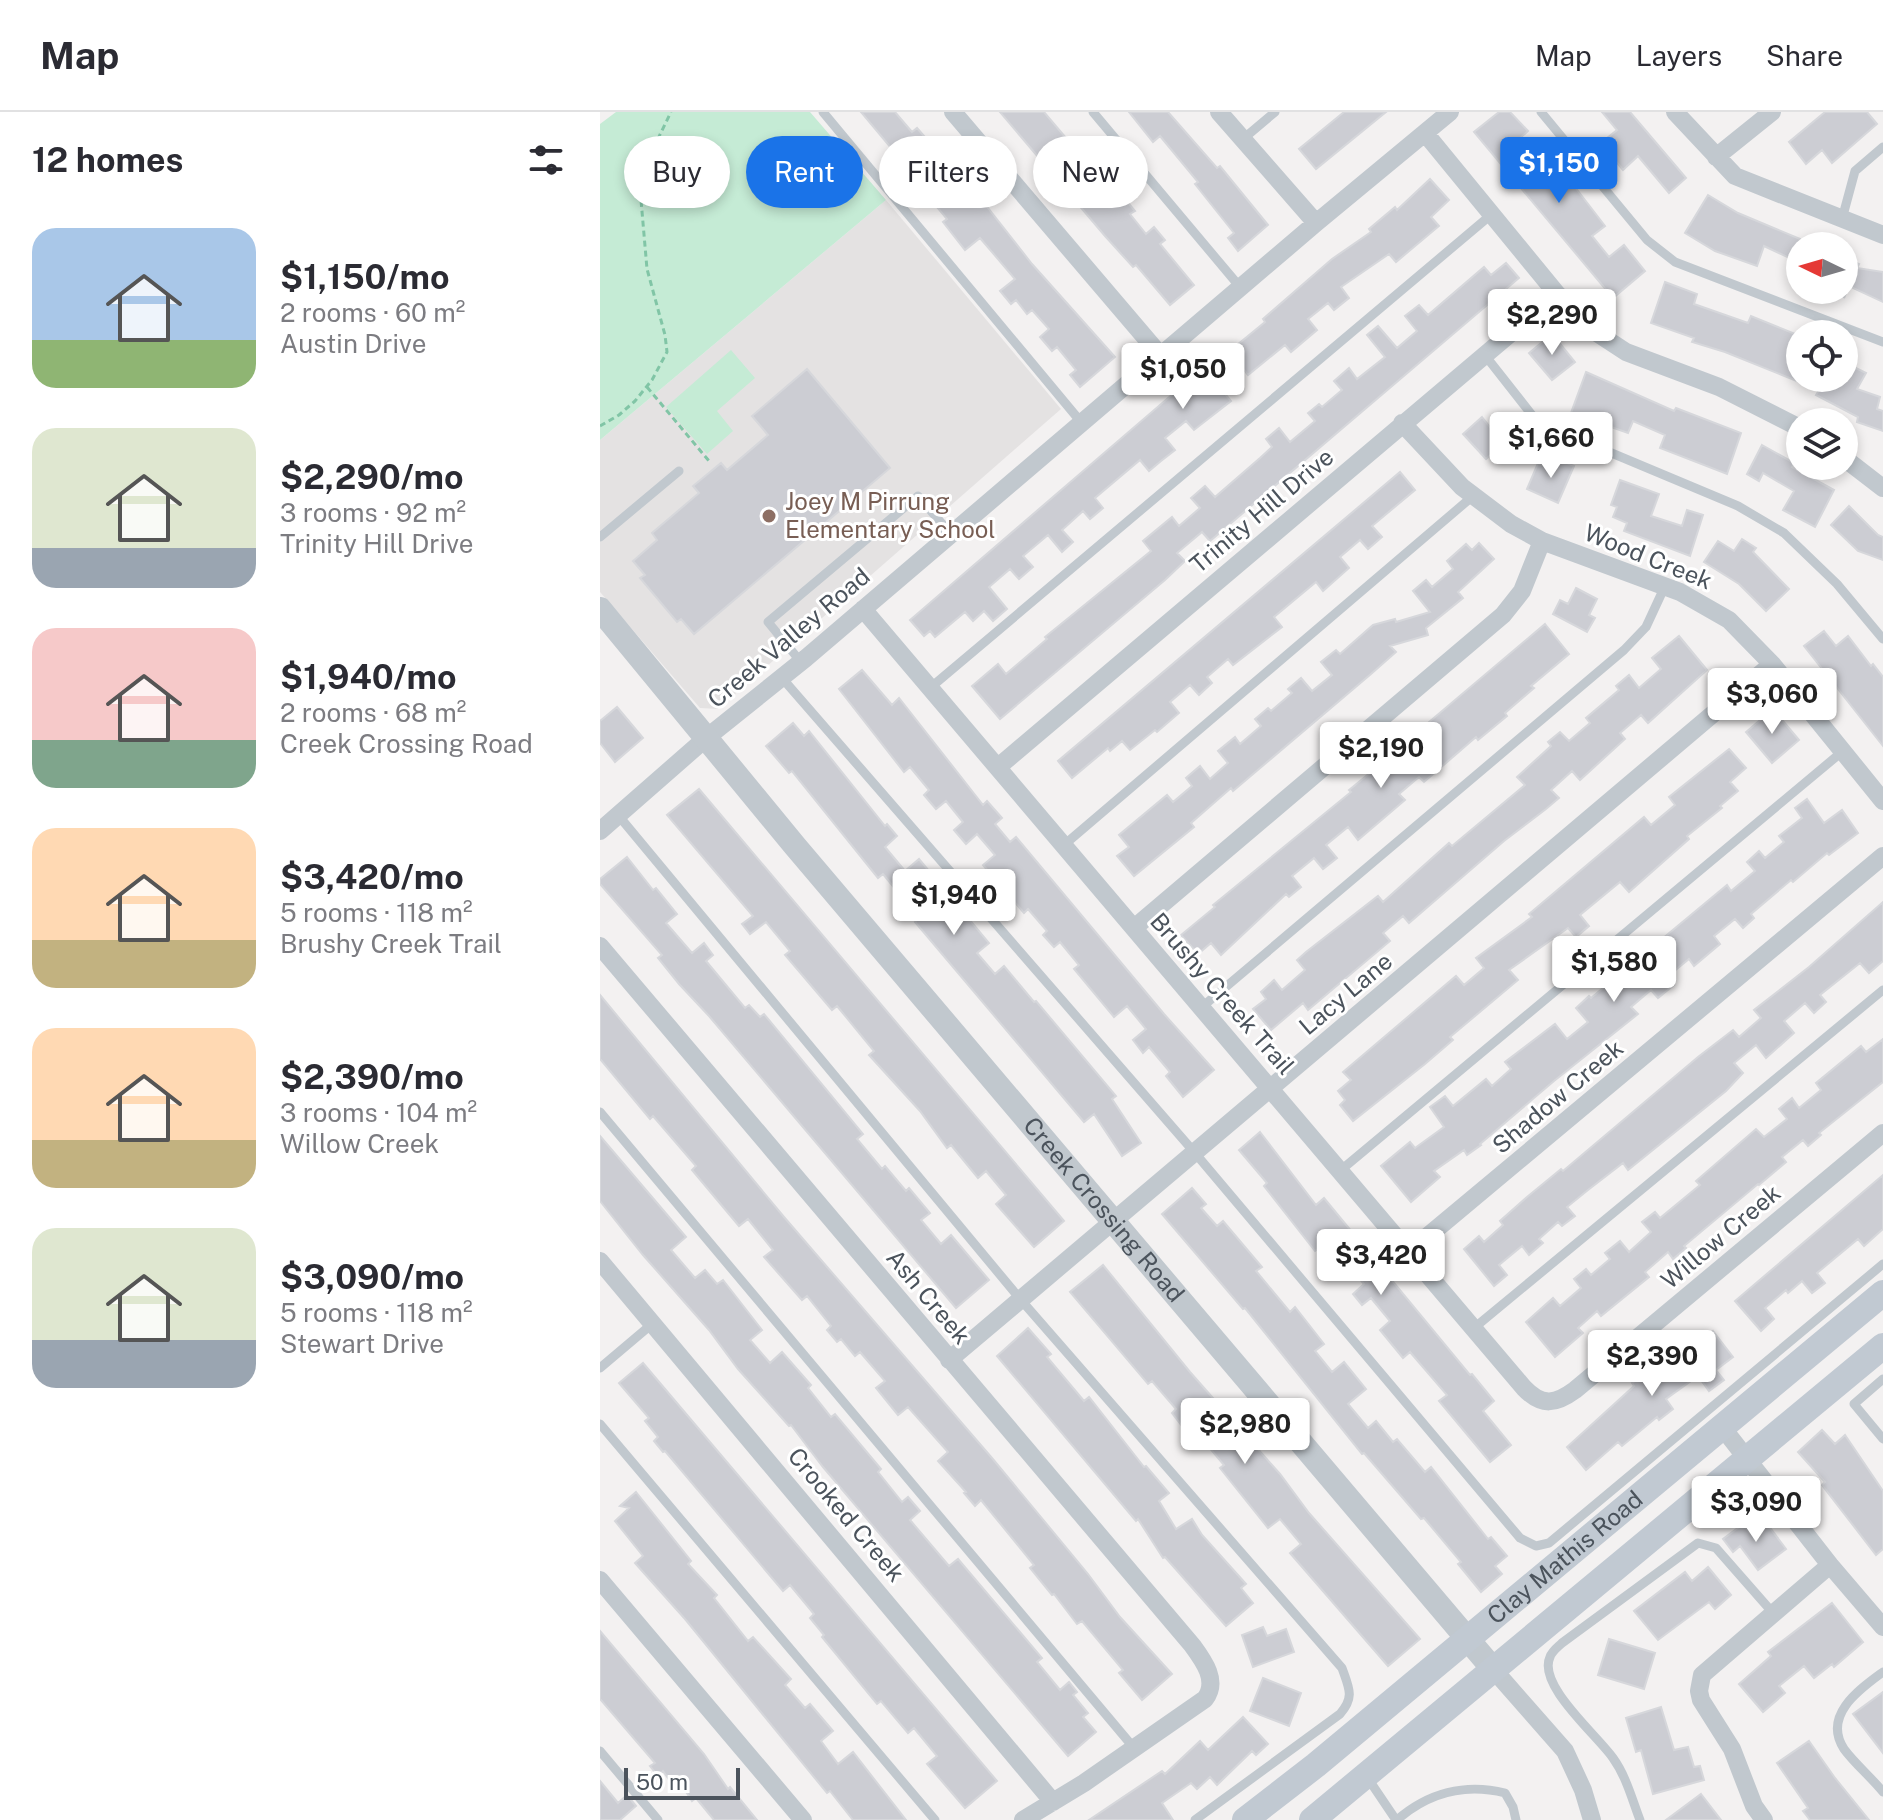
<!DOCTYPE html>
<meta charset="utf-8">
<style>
body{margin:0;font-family:"Public Sans",sans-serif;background:#f2f2f3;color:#2b2b33;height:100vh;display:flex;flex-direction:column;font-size:30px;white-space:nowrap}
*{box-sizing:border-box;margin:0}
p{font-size:26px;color:#7c7c81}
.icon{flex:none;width:44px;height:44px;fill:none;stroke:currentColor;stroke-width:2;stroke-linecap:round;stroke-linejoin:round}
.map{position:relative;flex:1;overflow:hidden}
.side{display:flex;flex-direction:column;background:#fff;width:600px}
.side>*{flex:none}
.guide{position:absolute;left:24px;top:24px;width:760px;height:72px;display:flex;gap:16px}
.needle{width:52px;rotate:275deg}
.tools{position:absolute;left:1186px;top:120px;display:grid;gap:16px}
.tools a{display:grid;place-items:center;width:72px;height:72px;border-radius:50%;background:#fff;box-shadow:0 4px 12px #0003;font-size:40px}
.scale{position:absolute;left:24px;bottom:20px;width:116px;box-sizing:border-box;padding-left:8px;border:4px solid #4b535c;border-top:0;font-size:22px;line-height:28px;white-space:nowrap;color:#4b535c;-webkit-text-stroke:6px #fff;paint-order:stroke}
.price{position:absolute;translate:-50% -68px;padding:0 18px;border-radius:8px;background:#fff;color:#222;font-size:26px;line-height:52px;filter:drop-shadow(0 2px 4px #0008)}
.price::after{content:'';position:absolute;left:50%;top:48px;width:24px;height:18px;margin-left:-12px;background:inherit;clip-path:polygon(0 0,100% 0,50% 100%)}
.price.current{background:#1a73e8;color:#fff}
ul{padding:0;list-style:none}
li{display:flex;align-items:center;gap:24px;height:200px;padding:0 32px}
li span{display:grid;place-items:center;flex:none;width:224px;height:160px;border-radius:24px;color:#555}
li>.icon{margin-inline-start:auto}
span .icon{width:96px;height:96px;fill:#fffc;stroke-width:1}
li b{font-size:34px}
h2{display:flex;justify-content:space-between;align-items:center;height:96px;padding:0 32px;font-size:34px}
.tag{padding:0 28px;border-radius:36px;background:#fff;box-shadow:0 4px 12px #0003;font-size:28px;line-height:72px}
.tag.current{background:#1a73e8;color:#fff}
header{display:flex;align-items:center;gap:48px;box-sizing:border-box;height:112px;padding:0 40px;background:#fff;border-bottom:2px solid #e1e1e2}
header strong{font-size:38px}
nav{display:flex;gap:44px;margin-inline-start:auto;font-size:28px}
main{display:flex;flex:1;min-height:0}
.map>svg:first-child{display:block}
</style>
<header>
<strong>Map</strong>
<nav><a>Map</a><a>Layers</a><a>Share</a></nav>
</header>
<main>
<section class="side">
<h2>12 homes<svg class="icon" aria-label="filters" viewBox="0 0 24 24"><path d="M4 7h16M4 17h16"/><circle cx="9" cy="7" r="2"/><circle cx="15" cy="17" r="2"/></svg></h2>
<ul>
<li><span style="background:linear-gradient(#a9c7e8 70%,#8fb573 0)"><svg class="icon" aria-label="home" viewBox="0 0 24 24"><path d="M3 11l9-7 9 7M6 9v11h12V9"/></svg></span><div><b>$1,150/mo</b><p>2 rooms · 60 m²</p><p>Austin Drive</p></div></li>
<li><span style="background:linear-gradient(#dfe7d0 75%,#9aa5b1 0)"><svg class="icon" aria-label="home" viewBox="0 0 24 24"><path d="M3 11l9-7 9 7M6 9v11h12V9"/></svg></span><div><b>$2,290/mo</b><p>3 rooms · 92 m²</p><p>Trinity Hill Drive</p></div></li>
<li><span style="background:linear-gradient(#f6c9c9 70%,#7fa58c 0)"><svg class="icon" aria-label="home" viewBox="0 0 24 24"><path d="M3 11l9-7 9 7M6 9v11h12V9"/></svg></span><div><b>$1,940/mo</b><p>2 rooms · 68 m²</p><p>Creek Crossing Road</p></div></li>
<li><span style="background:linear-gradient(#ffd9b3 70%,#c2b280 0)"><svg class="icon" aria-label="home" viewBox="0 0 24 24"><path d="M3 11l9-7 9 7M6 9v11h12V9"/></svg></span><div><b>$3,420/mo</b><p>5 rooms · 118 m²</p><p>Brushy Creek Trail</p></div></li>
<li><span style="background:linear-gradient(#ffd9b3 70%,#c2b280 0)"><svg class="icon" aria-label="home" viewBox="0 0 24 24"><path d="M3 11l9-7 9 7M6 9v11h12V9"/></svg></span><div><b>$2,390/mo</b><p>3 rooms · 104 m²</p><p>Willow Creek</p></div></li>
<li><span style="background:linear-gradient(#dfe7d0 70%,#9aa5b1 0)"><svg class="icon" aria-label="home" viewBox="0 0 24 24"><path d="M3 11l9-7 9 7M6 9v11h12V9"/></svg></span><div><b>$3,090/mo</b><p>5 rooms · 118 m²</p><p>Stewart Drive</p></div></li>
</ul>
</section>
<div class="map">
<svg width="1283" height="1708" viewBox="0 0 1283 1708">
<rect width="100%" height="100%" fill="#f3f1f1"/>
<path fill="#e4e2e2" d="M286,88L461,297L118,597L100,596L0,480V328Z"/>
<path fill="#c5ebd5" d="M16,0H210L286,88L0,328V12Z
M131,238L155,266L117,299L133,319L107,342L66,295Z"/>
<path fill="#cccdd3" stroke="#d6d7db" stroke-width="2" d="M261,0H295L312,20L317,16L375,83L377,82L432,152L515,245L480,275L470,263L476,258L457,235L452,239L440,225L449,217L432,198L427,202L416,188L411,192L400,179L415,167L380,126L365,138L343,110L347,107L313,66L308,70L286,43L292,37Z
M400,0H444L477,39L482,35L510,69L535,99L530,102L546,122L554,115L565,128L560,132L594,173L570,193L536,153L533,155L505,124Z
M529,0H568L617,56L620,54L668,113L638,139L628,126L634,121L595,72L598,70L560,24L553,30Z
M744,0H786L716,57L699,37Z
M899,0H910L928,19L919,27L934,45L926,52L946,76L964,61L985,88L1005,114L992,124L1009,145L1024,133L1045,159L1013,186L874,20Z
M1002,0H1030L1086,66L1069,81L1038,44L1023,58L1001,31L1017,18Z
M1225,0H1267L1277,12L1232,51L1222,38L1206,52L1189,30Z
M830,67L849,88L831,105L839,114L796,150L789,142L741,175L749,186L734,198L728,191L708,207L717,218L691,240L685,233L648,263L644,258L621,277L631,289L594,318L586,309L565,326L575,338L561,349L549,359L540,348L495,386L503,396L490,407L483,399L462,418L473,430L462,440L448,423L423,444L433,455L419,467L410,457L389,475L407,497L393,509L384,499L373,509L365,500L335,525L330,519L324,524L310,508L582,274L584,276L615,251L665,210L663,207L732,147L771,120L769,117L795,95L797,98Z
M1108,83L1138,101L1200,127V151L1164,134L1157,154L1115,139L1085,121Z
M1244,146L1259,152L1257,156L1283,160V190L1249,174L1244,186Z
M906,151L919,166L610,429L602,420L577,441L585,449L565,468L400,607L372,574L398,552L406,562L447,527L445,525L551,439L543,429L572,405L579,414L600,396L591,386L605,374L615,385L660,346L672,335L666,327L679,316L690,330L715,309L708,301L719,292L722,295L742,278L734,269L749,256L757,267L785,245L767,223L778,214L797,236L817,219L805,204L819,193L828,203L884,155L891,163Z
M1065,170L1097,182L1094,192L1148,211L1151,204L1200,224V266H1244V250L1266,261L1257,277L1280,285L1277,297L1283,299V319L1257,310L1258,305L1216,283L1219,278L1125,240L1092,230L1094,226L1051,211Z
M952,222L975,250L952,268L929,241Z
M207,257L290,356L94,522L81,507L77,510L40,466L45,463L33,449L57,428L52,421L99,381L93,374L121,351L127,358L168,323L152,304Z
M986,260L1074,299L1076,296L1141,321L1127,362L1060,336L1065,323L1033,309L1028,321L971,301Z
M882,305L894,320L900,314L910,326L886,347L863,322Z
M1162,333L1194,351L1192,355L1234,378L1215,415L1183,398L1194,379L1163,361L1159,369L1147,362Z
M958,347L974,354L958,391L927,377L938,351L953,358Z
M800,360L815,378L772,414L782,425L768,437L760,428L740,445L749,456L723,479L716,470L674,505L682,515L633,553L628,547L607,565L612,571L599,583L590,573L570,590L579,601L557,620L555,618L530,638L522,629L510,639L508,636L472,666L458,649Z
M1020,368L1059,382L1051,404L1082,414L1087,398L1103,403L1090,444L1024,419L1027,411L1013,405L1017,395L1011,393Z
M1249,394L1278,423L1283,425V448L1258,439L1231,413Z
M1142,427L1156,436L1153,440L1189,477L1166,499L1139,472L1104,450L1118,429L1134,439Z
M879,431L894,447L858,480L863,486L826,516L828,523L790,534L796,540L771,562L633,679L631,676L591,711L594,715L534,764L517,744L529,735L519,723L567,683L573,690L592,674L586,666L600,654L610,667L628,651L618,639L635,625L640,632L661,614L655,607L668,596L671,599L692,581L688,577L701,566L712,579L732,563L721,550L736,538L740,542L773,513L795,507L796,510L830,500L813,479L826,468L832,475L853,457L847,449L866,432L872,438Z
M976,476L997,487L989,503L995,506L987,520L953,502L960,488L968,492Z
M945,512L969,542L931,574L934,576L905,601L907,604L878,628L876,625L824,670L819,665L799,682L805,688L758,728L748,715L726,733L737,746L723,757L714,746L692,764L701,775L689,785L686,782L621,843L611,831L598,842L581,823L615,795L613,793L751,680L749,678L777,655L779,657L819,624L816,621Z
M1224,519L1236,534L1248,524L1271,554L1273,552L1283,565V634L1204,534Z
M1079,524L1107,558L1048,611L1041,603L1020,621L1025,627L980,668L972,659L951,678L959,686L946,697L904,729L809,811L803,804L783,821L790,829L708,898L703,891L671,918L653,897L666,887L661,880L674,868L682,878L705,858L697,848L706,840L778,784L783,790L849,731L852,734L925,673L917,665L951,634L948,630L960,620L969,629L990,611L986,606L1019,578L1016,574L1029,563L1039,576L1061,557L1052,546Z
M262,558L292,593L299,586L383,693L387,689L402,706L395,712L410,730L416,725L564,902L614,958L583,985L566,964L570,960L549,935L543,941L533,928L546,917L527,894L514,905L474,857L479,853L460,830L454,835L443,823L447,819L428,797L424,801L383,753L395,743L377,722L366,732L354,718L363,710L346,689L336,697L324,683L329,678L310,655L304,660L239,577Z
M17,595L43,626L15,650L0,631V609Z
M1173,597L1199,628L1172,651L1146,620Z
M193,611L204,624L209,619L285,714L287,712L297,724L285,735L305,759L319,747L389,831L377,841L395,862L404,854L434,890L436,889L516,984L512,987L541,1031L522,1044L494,1002L484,1010L315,810L319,806L283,762L278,766L192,659L189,661L166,634Z
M1129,637L1146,656L1130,670L1138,679L1120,694L1122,696L1087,724L1089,727L1029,780L1020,770L980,803L989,814L976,825L968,816L909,858L918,868L850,925L853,928L825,952L753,1009L740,993L745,988L738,979L751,968L743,960L856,864L864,873L884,856L876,846L932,805L929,802L1044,705L1051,713L1075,693L1069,685Z
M99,677L464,1109L434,1135L396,1092L406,1083L386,1059L378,1066L351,1033L347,1036L320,999L269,943L274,939L237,894L232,898L185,843L190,839L166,810L150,822L142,812L153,804L67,703Z
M1207,687L1224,711L1242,698L1258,721L1229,743L1227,741L1193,770L1191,768L1151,802L1154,806L1143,816L1135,807L1114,824L1120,832L1094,854L1089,847L1067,865L1074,873L1058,886L1051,878L1031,895L1038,902L954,969L880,1032L881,1033L867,1043L864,1038L834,1059L840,1065L811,1090L781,1054L810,1030L815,1036L844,1015L830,995L845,984L853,994L886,967L892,974L911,957L905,950L955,912L967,927L988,910L976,896L989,884L991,886L1127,773L1131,779L1155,759L1147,750L1159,739L1165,746L1184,730L1179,724L1202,706L1195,696Z
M27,745L53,778L56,776L77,802L66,811L92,841L104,831L113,843L106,849L145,896L149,893L160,905L164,902L263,1022L257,1027L282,1057L285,1054L306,1079L309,1076L330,1101L321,1108L341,1132L351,1123L389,1168L356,1196L109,904L79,872L58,846L62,843L0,772V767Z
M1283,790V849L1269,861L1260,851L1220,883L1226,890L1214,901L1205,891L1184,909L1194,921L1166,946L1156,933L1134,951L1143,961L1126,979L1028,1058L1023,1051L988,1078L967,1095L975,1104L962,1114L958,1110L939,1127L943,1131L929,1143L922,1134L899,1153L907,1163L894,1174L864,1137L879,1124L884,1130L903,1113L900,1109L927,1085L961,1057L963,1059L1098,945L1133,918L1139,925L1161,906L1154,898L1209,855Z
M0,883L184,1105L392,1346L488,1462L520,1505L572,1562L542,1588L519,1561L523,1558L482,1509L477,1512L454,1482L452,1483L430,1456L434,1453L381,1388L375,1394L364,1381L366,1380L338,1349L348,1340L308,1295L298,1303L276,1276L285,1269L260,1240L255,1244L241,1227L237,1230L227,1218L231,1214L207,1184L202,1188L164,1145L173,1138L148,1107L139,1114L92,1058L96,1054L53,1004L50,1007L0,947Z
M1283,927V970L1219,1021L1221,1023L1208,1034L1203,1028L1182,1045L1186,1050L1159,1073L1158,1072L1084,1134L1086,1136L1073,1147L1068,1140L1045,1160L1049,1165L1001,1204L997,1199L978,1216L983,1221L955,1245L926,1210L953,1186L960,1194L981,1176L974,1167L986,1157L991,1163L1010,1147L1005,1141L1020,1129L1029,1140L1051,1120L1042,1110L1055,1100L1060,1106L1100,1073L1096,1069L1156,1017L1164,1025L1187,1007L1179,997L1192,986L1199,996L1221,978L1216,971L1261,934L1266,940Z
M660,1020L716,1093L724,1086L870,1263L872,1262L894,1289L883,1299L911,1333L890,1350L839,1289L847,1283L810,1240L803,1246L780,1218L790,1209L771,1186L762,1193L753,1182L764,1172L746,1151L736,1159L718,1137L715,1139L664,1074L667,1071L639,1038Z
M0,1024L86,1125L71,1138L95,1166L105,1158L117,1172L123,1168L162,1218L150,1228L170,1251L182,1240L211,1273L208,1276L231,1305L235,1302L281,1357L278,1360L302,1390L308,1385L320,1399L310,1408L349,1454L358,1447L442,1546L437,1550L460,1578L469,1570L477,1580L473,1583L488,1601L483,1605L496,1620L468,1644L223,1355L191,1313L189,1314L138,1257L109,1218L43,1143L0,1089Z
M1283,1063V1117L1264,1134L1258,1127L1217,1161L1225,1171L1212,1181L1202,1169L1188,1181L1186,1178L1165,1196L1174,1207L1161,1219L1135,1189Z
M592,1076L606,1092L601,1096L617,1114L623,1109L662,1155L656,1159L690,1200L695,1195L724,1232L715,1239L732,1260L744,1250L766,1277L748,1292L768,1316L776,1309L793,1330L797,1327L825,1360L831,1355L888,1427L891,1425L907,1444L895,1454L902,1462L881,1480L858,1452L861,1450L824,1406L821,1407L764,1341L762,1342L645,1196L643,1197L562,1102Z
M503,1153L590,1260L680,1362L709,1401L820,1527L788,1554L690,1441L701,1432L680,1407L668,1416L620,1356L624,1353L587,1309L582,1314L572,1301L576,1297L552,1269L548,1272L470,1180Z
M428,1216L451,1242L447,1245L484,1289L489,1285L544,1355L546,1354L569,1381L559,1389L576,1417L592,1407L602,1423L646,1472L641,1476L653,1491L626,1514L565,1445L563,1446L538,1407L536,1409L397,1244Z
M1113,1219L1133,1245L1116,1258L1124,1268L1109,1279L1098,1264L1066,1287L1073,1297L1059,1308L1057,1305L1022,1334L1018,1330L986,1358L967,1335L1034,1274L1032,1271L1045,1262L1049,1266L1082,1243L1076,1235L1091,1223L1097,1231Z
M43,1251L397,1669L365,1696L327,1652L337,1644L314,1616L308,1621L281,1589L277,1592L222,1525L224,1523L210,1506L214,1502L190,1473L183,1479L65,1339L63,1340L54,1329L58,1325L45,1309L49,1306L19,1271Z
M1222,1318L1235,1332L1245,1323L1283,1379V1437L1276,1443L1222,1373L1225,1370L1198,1340Z
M36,1380L91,1449L88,1452L117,1483L114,1486L148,1529L153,1525L191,1567L185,1573L205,1596L210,1592L233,1619L221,1629L238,1652L253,1640L306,1708H253L230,1679L227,1681L85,1507L35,1451L43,1444L15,1409L29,1396L20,1394Z
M1165,1409L1186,1437L1158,1458L1140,1434L1133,1440L1123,1427L1143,1412L1150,1421Z
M1108,1455L1131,1483L1115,1497L1109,1490L1058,1528L1034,1499L1085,1460L1092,1469Z
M1232,1491L1263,1530L1234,1555L1232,1552L1214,1566L1204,1554L1179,1574L1185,1581L1163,1600L1139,1572L1171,1544L1168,1540Z
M663,1515L667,1524L686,1517L694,1540L653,1555L642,1523Z
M0,1519L104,1642L128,1677L130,1675L157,1708H114L96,1686L92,1689L83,1675L77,1679L63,1659L58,1664L50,1654L55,1651L0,1587Z
M1009,1527L1055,1541L1044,1577L998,1563Z
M663,1566L701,1581L689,1614L650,1599Z
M1283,1580V1641L1253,1602Z
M1061,1595L1074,1638L1088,1635L1094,1655L1100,1654L1104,1668L1053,1682L1041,1638L1036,1640L1026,1606Z
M643,1605L668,1632L656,1643L652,1639L617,1673L610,1665L597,1677L591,1671L562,1691L573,1708H489L562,1659L565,1662L600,1629L608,1638Z
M1209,1629L1235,1666L1269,1708H1210L1203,1699L1208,1696L1177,1651Z
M0,1669L18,1691L27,1683L36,1694L20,1708H0Z
M1101,1682L1121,1708H1066Z"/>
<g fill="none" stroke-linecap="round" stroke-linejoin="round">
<path stroke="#81c5a6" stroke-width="3" stroke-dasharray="6 4" stroke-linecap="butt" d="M47,275L109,349
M0,314L19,303L35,289L52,268L67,240L65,223L47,157L41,88L52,39L71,0"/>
<path stroke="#c1c8ce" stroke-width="9" d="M223,0L481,310
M493,0L640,175
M941,0L1047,128L1075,150L1283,230
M643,27L675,0
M1242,107L1255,59L1283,35
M884,242L932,303L959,319L1138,394L1184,421L1237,472L1283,527
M0,425L79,359
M201,550L168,510L318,384L351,422
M182,566L595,1041L920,1426L936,1434L949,1431L1283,1152
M330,576L892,102
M18,703L421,1188L742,1556C749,1576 755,1585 740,1602L595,1708
M464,733L873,384
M602,895L1024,538L1046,515L1065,474
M0,1000L534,1636
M741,1058L1243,639
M874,1216L1283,878
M0,1256L52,1212
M1283,1267L1254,1292L1283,1327
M0,1312L335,1708
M1283,1560C1260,1577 1222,1603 1244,1637C1255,1652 1271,1665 1283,1680
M0,1639L58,1708
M767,1665L796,1708
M797,1708C828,1681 865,1671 905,1681L913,1695L916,1708
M1040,1708C1032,1687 1026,1664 1013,1646C997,1623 937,1573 950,1545C952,1539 958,1535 962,1531L1098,1431L1116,1436L1173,1501"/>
<path stroke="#c1c8ce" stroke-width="18" d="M353,0L561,244
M619,0L716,111
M1075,0L1135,64L1283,123
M825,21L957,182L997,221L1026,240L1119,275L1200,316
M1116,45L1172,0
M802,311L862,375L911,412L942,429L1080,480L1129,508L1172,552L1283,689
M1244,346L1283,376
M263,497L924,1276C942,1295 956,1292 975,1278L1283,1021
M398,655L957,182
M0,719L105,627L206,546L716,111L850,0
M534,816L903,503L922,479L942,429
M0,834L592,1533C603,1548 619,1569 605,1587L484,1671L423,1708
M810,1139L1283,744
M0,1149L453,1690
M349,1248L1172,552
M1122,1315L1230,1453L1283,1515
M0,1468L203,1708
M893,1557L965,1639L983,1678L992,1708
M1164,1708L1154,1694L1132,1637L1101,1588L1099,1579L1102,1563L1230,1453"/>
<path stroke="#c1c8ce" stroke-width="24" id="s1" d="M0,497L195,734L893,1557"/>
<g stroke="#c1c9d2" stroke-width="26">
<path id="s2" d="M645,1708L716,1653L1283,1181"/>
<path d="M712,1708L1283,1234"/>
</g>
</g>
<circle fill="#8d6e63" stroke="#fff" stroke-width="3" cx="169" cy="404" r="8"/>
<g text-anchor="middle" stroke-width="6" stroke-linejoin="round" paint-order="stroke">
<g font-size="24" fill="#785e54" stroke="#fff" text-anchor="start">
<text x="185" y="398">Joey M Pirrung<tspan x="185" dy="28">Elementary School</tspan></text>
</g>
<g font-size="24" fill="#4b535c" stroke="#fff">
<text transform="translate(662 399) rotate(-40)" y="8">Trinity Hill Drive</text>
<text transform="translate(1048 445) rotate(22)" y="8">Wood Creek</text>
<text transform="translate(189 526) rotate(-40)" y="8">Creek Valley Road</text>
<text transform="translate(622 882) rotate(49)" y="8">Brushy Creek Trail</text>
<text transform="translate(746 882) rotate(-40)" y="8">Lacy Lane</text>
<text transform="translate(958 985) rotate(-40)" y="8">Shadow Creek</text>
<text dy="8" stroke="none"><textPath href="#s1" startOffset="784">Creek Crossing Road</textPath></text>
<text transform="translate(1121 1125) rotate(-40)" y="8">Willow Creek</text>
<text transform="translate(328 1185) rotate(50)" y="8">Ash Creek</text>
<text transform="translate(246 1403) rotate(50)" y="8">Crooked Creek</text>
<text dy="8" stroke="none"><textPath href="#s2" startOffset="414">Clay Mathis Road</textPath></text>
</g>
</g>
</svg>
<div class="tools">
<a><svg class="needle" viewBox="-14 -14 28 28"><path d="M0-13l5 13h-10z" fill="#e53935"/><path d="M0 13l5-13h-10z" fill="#7c7c81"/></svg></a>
<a><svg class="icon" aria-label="locate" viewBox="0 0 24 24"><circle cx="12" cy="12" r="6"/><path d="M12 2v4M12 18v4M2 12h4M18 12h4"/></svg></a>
<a><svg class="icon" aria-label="layers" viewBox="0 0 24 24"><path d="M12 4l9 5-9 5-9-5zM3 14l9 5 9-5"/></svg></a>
</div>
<div class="scale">50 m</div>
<b class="price current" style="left:959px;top:93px">$1,150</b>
<b class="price" style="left:952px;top:245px">$2,290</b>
<b class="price" style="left:583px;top:299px">$1,050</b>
<b class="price" style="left:951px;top:368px">$1,660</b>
<b class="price" style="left:1172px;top:624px">$3,060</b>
<b class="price" style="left:781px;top:678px">$2,190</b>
<b class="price" style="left:354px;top:825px">$1,940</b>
<b class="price" style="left:1014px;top:892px">$1,580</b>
<b class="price" style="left:781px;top:1185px">$3,420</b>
<b class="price" style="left:1052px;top:1286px">$2,390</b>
<b class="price" style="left:645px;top:1354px">$2,980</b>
<b class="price" style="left:1156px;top:1432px">$3,090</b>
<div class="guide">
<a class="tag">Buy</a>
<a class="tag current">Rent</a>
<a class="tag">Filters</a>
<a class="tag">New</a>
</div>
</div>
</main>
